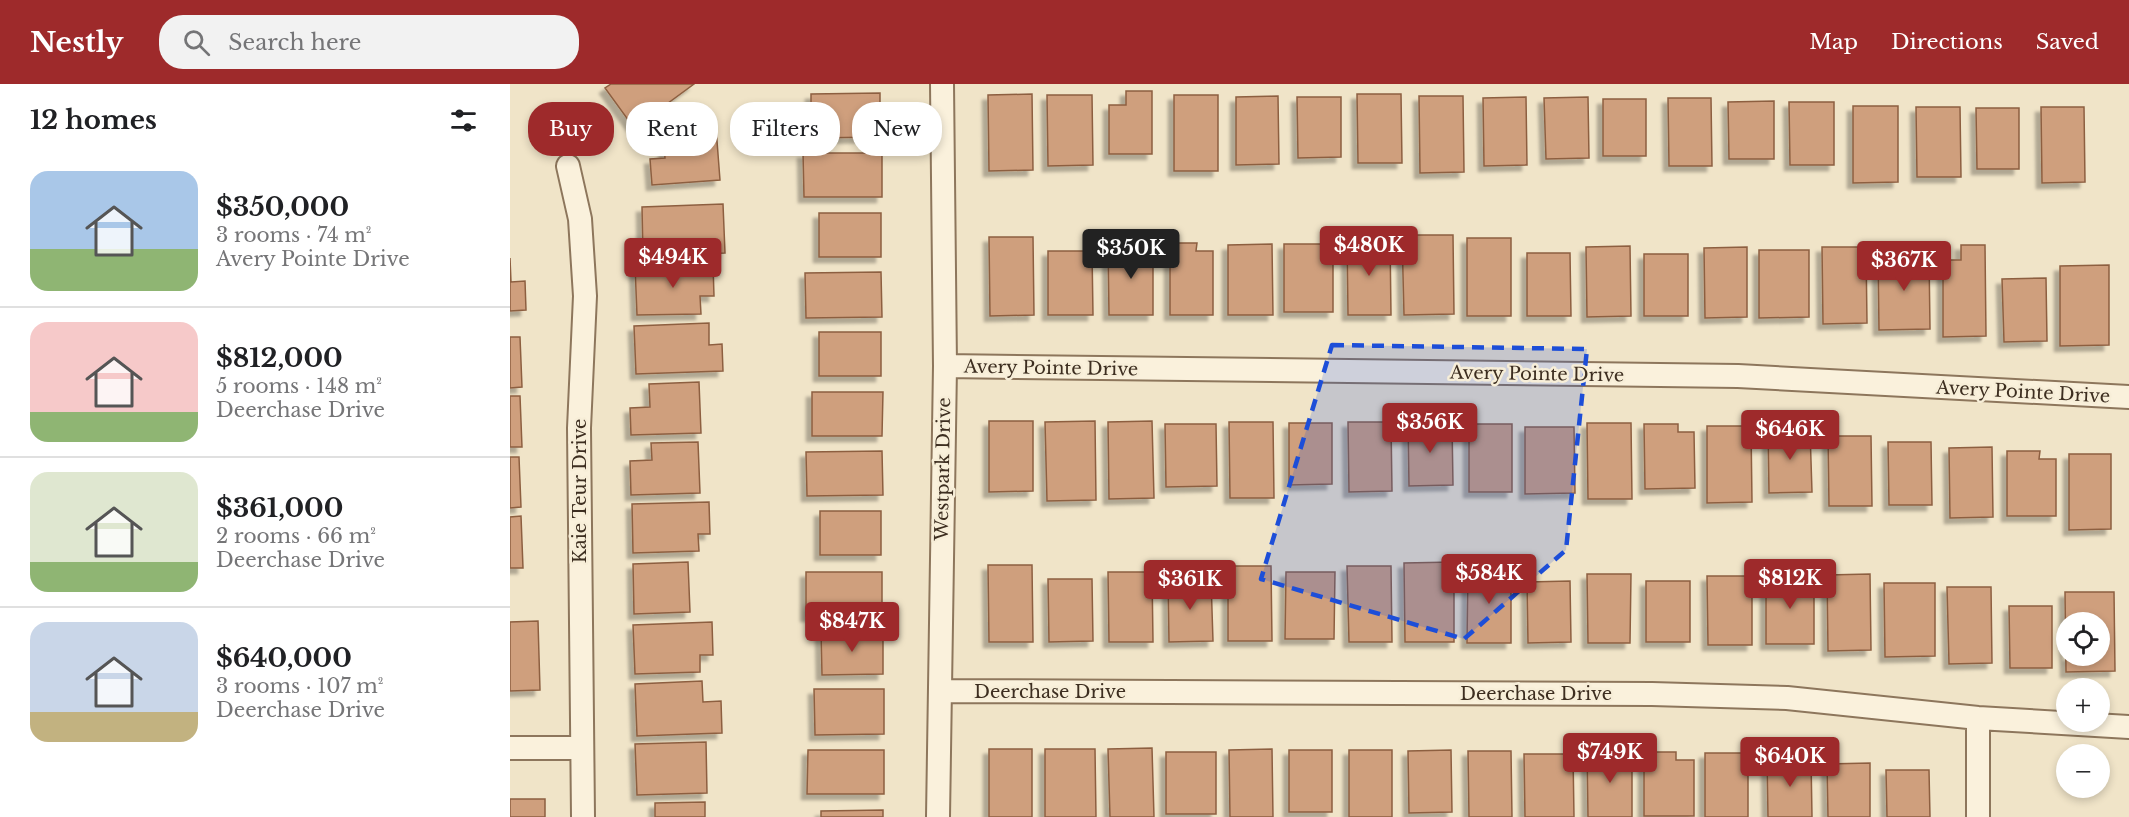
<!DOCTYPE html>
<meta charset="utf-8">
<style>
body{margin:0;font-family:"Libre Baskerville",serif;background:#f2f2f2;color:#202124;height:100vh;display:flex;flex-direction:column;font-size:22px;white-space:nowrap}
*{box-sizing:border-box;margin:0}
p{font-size:20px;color:#757577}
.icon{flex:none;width:33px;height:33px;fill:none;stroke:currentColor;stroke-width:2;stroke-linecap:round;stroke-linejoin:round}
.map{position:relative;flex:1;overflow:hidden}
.panel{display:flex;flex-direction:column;background:#fff;width:510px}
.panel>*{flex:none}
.banner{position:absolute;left:18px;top:18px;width:570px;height:54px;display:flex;gap:12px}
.fabs{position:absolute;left:1546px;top:528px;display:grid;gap:12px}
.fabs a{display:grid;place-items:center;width:54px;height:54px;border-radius:50%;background:#fff;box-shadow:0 3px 9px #0003;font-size:30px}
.price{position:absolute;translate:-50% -51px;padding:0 14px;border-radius:6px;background:#9e2a2b;color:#fff;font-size:20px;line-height:39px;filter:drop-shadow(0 2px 3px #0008)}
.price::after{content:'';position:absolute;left:50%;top:36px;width:18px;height:14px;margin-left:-9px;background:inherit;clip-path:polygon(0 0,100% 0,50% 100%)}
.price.current{background:#222;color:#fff}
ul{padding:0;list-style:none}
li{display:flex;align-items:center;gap:18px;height:150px;padding:0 30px}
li+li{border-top:2px solid #e0e0e0}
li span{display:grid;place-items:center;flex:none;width:168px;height:120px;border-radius:18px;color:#555}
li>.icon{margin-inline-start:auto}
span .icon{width:72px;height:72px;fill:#fffc;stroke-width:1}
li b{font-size:26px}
h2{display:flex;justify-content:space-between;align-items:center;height:72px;padding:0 30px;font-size:26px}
.chip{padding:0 21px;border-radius:24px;background:#fff;box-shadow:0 3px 9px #0003;font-size:21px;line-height:54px}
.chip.current{background:#9e2a2b;color:#fff}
header{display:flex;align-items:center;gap:36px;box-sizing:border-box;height:84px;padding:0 30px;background:#9e2a2b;color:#fff}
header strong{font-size:28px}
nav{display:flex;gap:33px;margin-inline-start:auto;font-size:21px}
.search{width:420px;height:54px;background:#f2f2f2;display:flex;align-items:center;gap:15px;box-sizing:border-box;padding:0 21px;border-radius:24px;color:#757577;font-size:22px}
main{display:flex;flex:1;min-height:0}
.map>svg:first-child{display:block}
</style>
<header>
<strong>Nestly</strong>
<div class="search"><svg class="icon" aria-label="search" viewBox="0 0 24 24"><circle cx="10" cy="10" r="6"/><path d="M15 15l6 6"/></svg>Search here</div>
<nav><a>Map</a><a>Directions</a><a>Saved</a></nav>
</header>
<main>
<section class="panel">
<h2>12 homes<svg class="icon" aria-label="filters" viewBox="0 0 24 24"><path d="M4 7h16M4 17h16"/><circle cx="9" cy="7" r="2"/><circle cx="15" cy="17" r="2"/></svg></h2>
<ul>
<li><span style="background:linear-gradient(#a9c7e8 65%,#8fb573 0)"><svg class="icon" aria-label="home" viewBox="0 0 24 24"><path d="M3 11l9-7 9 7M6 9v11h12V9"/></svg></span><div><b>$350,000</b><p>3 rooms · 74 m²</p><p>Avery Pointe Drive</p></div></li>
<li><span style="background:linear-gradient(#f6c9c9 75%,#8fb573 0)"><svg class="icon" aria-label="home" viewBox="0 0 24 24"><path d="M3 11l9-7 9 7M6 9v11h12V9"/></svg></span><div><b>$812,000</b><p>5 rooms · 148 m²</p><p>Deerchase Drive</p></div></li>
<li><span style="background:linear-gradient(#dfe7d0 75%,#8fb573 0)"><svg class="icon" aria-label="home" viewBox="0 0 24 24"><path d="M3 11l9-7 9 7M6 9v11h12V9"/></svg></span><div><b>$361,000</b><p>2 rooms · 66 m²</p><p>Deerchase Drive</p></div></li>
<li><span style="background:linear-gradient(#c9d6e8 75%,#c2b280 0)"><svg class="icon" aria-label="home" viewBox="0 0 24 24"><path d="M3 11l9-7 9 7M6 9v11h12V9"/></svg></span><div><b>$640,000</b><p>3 rooms · 107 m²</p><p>Deerchase Drive</p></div></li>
</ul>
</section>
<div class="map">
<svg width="1619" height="733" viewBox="0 0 1619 733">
<defs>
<filter id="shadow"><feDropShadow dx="-5.5" dy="5.5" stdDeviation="1.5" flood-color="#0004"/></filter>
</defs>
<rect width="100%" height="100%" fill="#f0e4c8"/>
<path fill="#cf9f7d" stroke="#8d5f41" stroke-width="1.5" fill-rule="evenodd" filter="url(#shadow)" d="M101,0H184L124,44L95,4Z
M616,7H642V70H599V21H616Z
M370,9V53L301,54V10Z
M522,10L523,86L479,87L478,11Z
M847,10H891L892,79H848Z
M537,11H582L583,81L538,82Z
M664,11H708V87H664Z
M768,12L769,80L726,81V13Z
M909,12H953L954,88L910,89Z
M787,13H831V73L788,74Z
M1016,13L1017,81L974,82L973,14Z
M1078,13L1079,74L1036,75L1034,14Z
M1158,14H1201L1202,82H1159Z
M1093,15H1136V72H1093Z
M1264,17V75H1219L1218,18Z
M1279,18H1324V81H1280Z
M1343,22H1388V98L1343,99Z
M1406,23H1450L1451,93H1407Z
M1531,23H1574L1575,98L1532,99Z
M1466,24H1509V85H1467Z
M206,44L210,96L142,101L140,75L155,74L153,48Z
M293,69H372V113H294Z
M213,120L215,169L133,172L132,123Z
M309,129H371V173H309Z
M892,151H943L944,230L894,231Z
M479,153H523L524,231L480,232Z
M880,154L881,231H838L837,155Z
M957,154H1001V232H957Z
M660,159H687L686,167H703V231H660Z
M643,160V231H599L598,161Z
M762,160L763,231H718V161Z
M774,160H823V228H774Z
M1451,161H1475L1476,252L1433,253V176H1451Z
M1120,162L1121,232L1077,233L1076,163Z
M1237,163V233L1195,234L1194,164Z
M1312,163H1356L1357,239L1313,240Z
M1249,166H1299V233L1249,234Z
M538,167H582L583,231H538Z
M1017,169H1060L1061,232H1017Z
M1134,170H1178V232H1134Z
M1368,171H1419L1420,245L1369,246Z
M0,174L1,198L15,197L16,226L0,227Z
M203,180L204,212H190L191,230L127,231L125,182Z
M1599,181V261L1550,262V182Z
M371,188L372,233L296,234L295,189Z
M1536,194L1537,257L1494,258L1492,195Z
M199,239V261L212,260L213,287L126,290L124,242Z
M309,248H371V292H309Z
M0,253H10L12,303L0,304Z
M189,298L191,349L121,351L120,324L140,323L139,300Z
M302,308H373L372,352H302Z
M0,312H10L12,363H0Z
M479,337H523V407L479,408Z
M585,337L586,416L537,417L535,338Z
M642,337L644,414L599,415L598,338Z
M719,338H763L764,414H720Z
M838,338H881L882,407L839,408Z
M779,339H822V400L779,401Z
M898,339H942L943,401L899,402Z
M1077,339H1121L1122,415H1078Z
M655,340H706L707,402L656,403Z
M959,340H1002V408H959Z
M1134,340H1168V348H1184L1185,404L1135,405Z
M1197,342H1241L1242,418L1197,419Z
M1015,343H1064L1065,409L1015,410Z
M1258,346H1300L1302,408L1259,409Z
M1318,352H1361L1362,422H1319Z
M188,358L190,409L121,411L120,377L142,376L141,359Z
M1378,358H1421L1422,421H1379Z
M1482,363L1483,433L1440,434L1439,364Z
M372,367L373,411L297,412L296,368Z
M1497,367H1530L1529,375H1546V432H1497Z
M1559,370H1601V445L1559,446Z
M0,373H9L11,423L0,424Z
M199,418L200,450H188L189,467L123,469L122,420Z
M310,427H371V471H310Z
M11,432L13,484H0V433Z
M178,478L180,528L124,530L123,480Z
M944,478V558H895L894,479Z
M478,481H522L523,558H479Z
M718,482H761L762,557H718Z
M837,482H881L882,558H839Z
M958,482H1001V559H957Z
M296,488H372V531L296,532Z
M598,488H642L643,558H599Z
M776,488H825L824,555H775Z
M1077,490H1121L1120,559H1078Z
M1360,490L1361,566L1318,567L1317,491Z
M1197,492H1242V561H1198Z
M1304,492V560H1256V493Z
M538,495H582L583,557L539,558Z
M701,495L703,557L659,558L658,496Z
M1060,497L1061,558L1018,559L1017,498Z
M1136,497H1180V558H1136Z
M1374,499H1425V572L1375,573Z
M1437,503H1481L1482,579L1439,580Z
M1555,508H1604L1605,587L1556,588ZM1557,538H1590V572H1557Z
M1499,522H1542V584H1500Z
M28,537L30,606L0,607V538Z
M202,538L203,571H190V588L125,590L123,541Z
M373,547V590L312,591L311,548Z
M192,597L193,618L211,617L212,649L127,652L125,600Z
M304,605H374V650L305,651Z
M196,658L197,709L127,711L125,660Z
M642,664L644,733H600L598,665Z
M479,665H522V733H479Z
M535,665H585L586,733H535Z
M762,665L763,733H720L719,666Z
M298,666H374V710H297Z
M779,666H822V728H779Z
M839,666H882V733H839Z
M941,666L942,728L899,729L898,667Z
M1122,666V733H1078L1077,667Z
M958,667H1001L1002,733H959Z
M656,668H706V730H656Z
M1134,668H1166V676H1184V732H1134Z
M1195,669H1238V733H1195Z
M1014,670H1063L1064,733H1015Z
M1301,674L1302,733H1258L1257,675Z
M1360,679V733H1318L1317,680Z
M1376,686H1419L1420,733H1377Z
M0,715H35V733H0Z
M195,718V733H145V719Z
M373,726V733H311V727Z"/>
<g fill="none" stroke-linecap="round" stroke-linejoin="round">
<defs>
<path id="street" d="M58,82L70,135L75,212L69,344L73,733
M435,282L1228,292L1619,313
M431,607L1142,610L1277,614L1468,634L1619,643
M1468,634V733
M0,664H72
M428,733L435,282L432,0"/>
</defs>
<use href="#street" stroke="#8d765c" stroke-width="26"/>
<use href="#street" stroke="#faf1dc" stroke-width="22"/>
</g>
<path fill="#1d4ed8" fill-opacity="0.2" stroke="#1d4ed8" stroke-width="4.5" stroke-dasharray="12 8" stroke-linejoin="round" d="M822,261L1077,265L1056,466L954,555L751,495Z"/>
<g text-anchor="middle" stroke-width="5" stroke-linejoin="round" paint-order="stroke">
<g font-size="18" fill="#3d2e20" stroke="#f7eed8">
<text transform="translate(541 284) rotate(1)" y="6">Avery Pointe Drive</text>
<text transform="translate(1027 290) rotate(1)" y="6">Avery Pointe Drive</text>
<text transform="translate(1513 308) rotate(3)" y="6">Avery Pointe Drive</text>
<text transform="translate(433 385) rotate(-89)" y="6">Westpark Drive</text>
<text transform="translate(70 407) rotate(-90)" y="6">Kaie Teur Drive</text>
<text x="540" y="614">Deerchase Drive</text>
<text x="1026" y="616">Deerchase Drive</text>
</g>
</g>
</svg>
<div class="fabs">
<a><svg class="icon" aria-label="locate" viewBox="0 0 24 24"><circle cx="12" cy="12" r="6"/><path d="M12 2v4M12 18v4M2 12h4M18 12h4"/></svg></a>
<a>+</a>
<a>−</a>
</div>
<b class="price" style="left:859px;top:193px">$480K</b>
<b class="price current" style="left:621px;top:196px">$350K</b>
<b class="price" style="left:163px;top:205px">$494K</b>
<b class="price" style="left:1394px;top:208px">$367K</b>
<b class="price" style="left:920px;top:370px">$356K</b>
<b class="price" style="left:1280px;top:377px">$646K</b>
<b class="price" style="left:979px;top:521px">$584K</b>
<b class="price" style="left:1280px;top:526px">$812K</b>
<b class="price" style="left:680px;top:527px">$361K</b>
<b class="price" style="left:342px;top:569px">$847K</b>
<b class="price" style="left:1100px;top:700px">$749K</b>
<b class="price" style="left:1280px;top:704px">$640K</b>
<div class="banner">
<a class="chip current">Buy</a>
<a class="chip">Rent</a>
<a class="chip">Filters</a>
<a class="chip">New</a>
</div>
</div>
</main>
